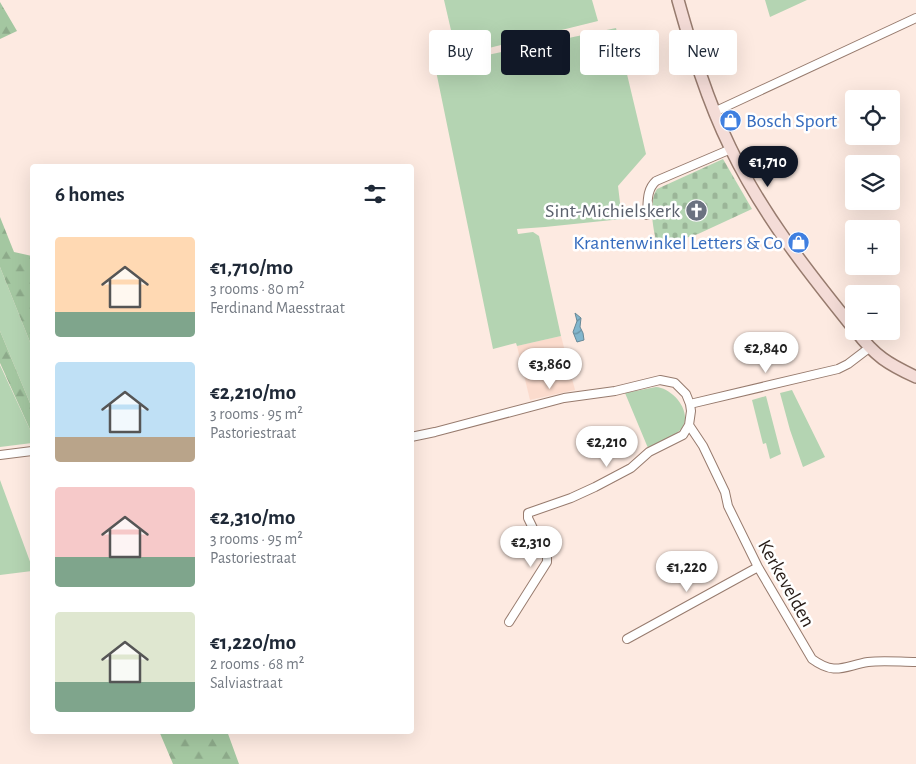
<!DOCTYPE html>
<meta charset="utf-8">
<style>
body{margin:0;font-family:"Alegreya Sans",sans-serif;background:#f2f2f3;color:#1f2937;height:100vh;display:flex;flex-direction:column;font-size:19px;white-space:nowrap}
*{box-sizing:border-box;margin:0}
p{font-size:16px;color:#747a83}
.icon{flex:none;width:28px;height:28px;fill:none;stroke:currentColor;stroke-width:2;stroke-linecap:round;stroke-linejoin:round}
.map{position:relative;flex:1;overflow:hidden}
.sheet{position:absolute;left:30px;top:164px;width:384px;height:570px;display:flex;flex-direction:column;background:#fff;border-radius:5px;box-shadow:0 5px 20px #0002}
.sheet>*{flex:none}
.hud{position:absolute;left:429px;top:30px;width:411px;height:45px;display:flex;gap:10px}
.buttons{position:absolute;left:845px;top:90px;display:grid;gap:10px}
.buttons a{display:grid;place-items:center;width:55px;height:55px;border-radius:5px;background:#fff;box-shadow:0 5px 20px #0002;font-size:25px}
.price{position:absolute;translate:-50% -42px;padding:0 11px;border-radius:18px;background:#fff;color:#222;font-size:16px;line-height:32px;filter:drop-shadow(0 1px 2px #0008)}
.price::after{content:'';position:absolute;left:50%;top:30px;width:15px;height:11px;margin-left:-8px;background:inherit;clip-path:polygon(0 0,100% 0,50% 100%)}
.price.current{background:#111827;color:#fff}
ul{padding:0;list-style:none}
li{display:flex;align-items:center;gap:15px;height:125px;padding:0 25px}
li span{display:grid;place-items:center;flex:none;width:140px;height:100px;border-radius:5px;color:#555}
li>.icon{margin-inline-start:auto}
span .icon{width:60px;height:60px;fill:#fffc;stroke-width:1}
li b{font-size:21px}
h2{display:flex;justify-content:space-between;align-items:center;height:60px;padding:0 25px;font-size:21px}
.pill{padding:0 18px;border-radius:5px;background:#fff;box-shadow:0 5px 20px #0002;font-size:18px;line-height:45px}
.pill.current{background:#111827;color:#fff}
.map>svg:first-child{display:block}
</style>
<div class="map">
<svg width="916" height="764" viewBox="0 0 916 764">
<defs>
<pattern id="forest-firs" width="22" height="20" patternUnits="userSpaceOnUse" patternTransform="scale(1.25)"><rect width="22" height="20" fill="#a4c7a1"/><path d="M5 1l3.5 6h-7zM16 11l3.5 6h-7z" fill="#8daa8a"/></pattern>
<pattern id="cemetery-stones" width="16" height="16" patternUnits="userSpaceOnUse" patternTransform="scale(1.25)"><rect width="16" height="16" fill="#b4d4b2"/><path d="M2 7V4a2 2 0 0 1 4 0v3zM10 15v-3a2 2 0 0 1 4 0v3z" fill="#9bb598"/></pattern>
<pattern id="water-waves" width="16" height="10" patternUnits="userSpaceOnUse" patternTransform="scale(1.25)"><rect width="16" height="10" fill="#82b6cd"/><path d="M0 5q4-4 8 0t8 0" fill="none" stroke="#6a93a5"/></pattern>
</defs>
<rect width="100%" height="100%" fill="#fdeae1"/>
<path fill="#fbdbcd" d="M561,336L575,390L530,400L517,346Z"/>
<path fill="#b4d4b2" d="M444,0H592L598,21L457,56Z
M765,0H807L770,17Z
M616,28L646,154L618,186L622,219L545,227L517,229L518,234L533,232L539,236L561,336L517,346L516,343L493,349L435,66Z
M0,267L32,347V408L0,331Z
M0,365L32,434V443L0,447Z
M656,387C672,388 693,411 682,428C677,435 657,443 648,448L625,393Z
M792,390L825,457L803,467L790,430L780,393Z
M766,396L781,454L770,459L766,443L763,444L752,400Z
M0,480L32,567V571L0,575Z"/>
<path fill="url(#forest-firs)" d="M0,2L17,31L0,39Z
M0,217L14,252L32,256V347L0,267Z
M0,331L32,408V434L0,363Z
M159,731H227L239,764H173Z"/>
<path fill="url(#cemetery-stones)" d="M723,159L752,209L698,234L658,247C653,232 648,202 657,189Z"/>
<path fill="url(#water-waves)" stroke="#678896" d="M575,313L581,318L580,327L583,333L584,340L577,342L573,332L577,321Z"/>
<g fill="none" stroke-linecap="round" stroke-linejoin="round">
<defs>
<path id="street" d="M714,112L916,18
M647,215C648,203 646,190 656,181L731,149
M689,425L703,446L725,492L728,506L758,567L812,659C835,676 844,666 868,662C883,660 901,662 916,662
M411,437L435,432L564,398L615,391L660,380L675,383L686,394L690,404L838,369L848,364L869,348
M0,455L32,451
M509,622L547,562V557L528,518V513L571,498L595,487L631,468L649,452L683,435L689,425L691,411L690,404
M627,639L758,567"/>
<path id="secondary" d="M678,0C692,50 707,100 730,147C762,214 808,272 854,329
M856,331C875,356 888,364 916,377"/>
</defs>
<use href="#street" stroke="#977b6e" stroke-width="10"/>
<use href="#secondary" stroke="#977b6e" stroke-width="14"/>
<use href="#street" stroke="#fff" stroke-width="8"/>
<use href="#secondary" stroke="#f4dcd7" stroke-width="11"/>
</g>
<defs>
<symbol id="shop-disc" viewBox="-11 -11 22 22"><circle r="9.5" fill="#3f7fe0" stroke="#fff"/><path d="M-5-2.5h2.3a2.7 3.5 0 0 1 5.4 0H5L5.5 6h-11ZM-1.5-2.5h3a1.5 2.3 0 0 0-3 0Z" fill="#fff"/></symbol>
<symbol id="church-disc" viewBox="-11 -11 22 22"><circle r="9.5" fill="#6b7280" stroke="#fff"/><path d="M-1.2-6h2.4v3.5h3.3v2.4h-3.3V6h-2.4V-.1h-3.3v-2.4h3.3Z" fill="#fff"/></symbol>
</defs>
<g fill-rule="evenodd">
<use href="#shop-disc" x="718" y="108" width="25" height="25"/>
<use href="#church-disc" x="684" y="198" width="25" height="25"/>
<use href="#shop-disc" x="786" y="230" width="25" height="25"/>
</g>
<g text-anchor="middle" stroke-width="5" stroke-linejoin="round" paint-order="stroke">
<g font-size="20" fill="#366cbe" stroke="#fff" text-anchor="start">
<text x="746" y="127">Bosch Sport</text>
<text x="783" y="249" text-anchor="end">Krantenwinkel Letters &amp; Co</text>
</g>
<g font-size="20" fill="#5b616d" stroke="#fff" text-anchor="end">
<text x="680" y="217">Sint-Michielskerk</text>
</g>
<g font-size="20" fill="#271c17" stroke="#fff">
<text transform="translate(787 583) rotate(61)" y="7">Kerkevelden</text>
</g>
</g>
</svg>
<div class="buttons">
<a><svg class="icon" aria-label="locate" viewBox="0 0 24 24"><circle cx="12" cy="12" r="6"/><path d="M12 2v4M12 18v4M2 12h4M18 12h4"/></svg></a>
<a><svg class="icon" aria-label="layers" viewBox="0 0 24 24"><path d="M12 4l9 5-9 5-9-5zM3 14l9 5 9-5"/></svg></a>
<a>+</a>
<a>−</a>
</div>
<b class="price current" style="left:768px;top:188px">€1,710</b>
<b class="price" style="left:766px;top:374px">€2,840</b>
<b class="price" style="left:550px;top:390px">€3,860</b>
<b class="price" style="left:607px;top:468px">€2,210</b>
<b class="price" style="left:531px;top:568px">€2,310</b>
<b class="price" style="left:687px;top:593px">€1,220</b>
<div class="hud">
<a class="pill">Buy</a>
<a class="pill current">Rent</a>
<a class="pill">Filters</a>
<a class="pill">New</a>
</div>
<section class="sheet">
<h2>6 homes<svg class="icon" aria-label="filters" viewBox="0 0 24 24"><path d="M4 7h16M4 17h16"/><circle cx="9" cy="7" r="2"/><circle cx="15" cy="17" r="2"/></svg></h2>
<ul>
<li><span style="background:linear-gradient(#ffd9b3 75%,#7fa58c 0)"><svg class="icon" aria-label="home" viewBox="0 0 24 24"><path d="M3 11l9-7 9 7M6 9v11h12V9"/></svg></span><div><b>€1,710/mo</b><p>3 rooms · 80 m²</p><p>Ferdinand Maesstraat</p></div></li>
<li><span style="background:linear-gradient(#bfe0f5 75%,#b9a48a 0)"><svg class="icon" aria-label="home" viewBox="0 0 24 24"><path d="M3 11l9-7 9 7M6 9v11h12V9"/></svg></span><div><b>€2,210/mo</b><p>3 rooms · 95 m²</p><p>Pastoriestraat</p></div></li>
<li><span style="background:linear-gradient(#f6c9c9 70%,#7fa58c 0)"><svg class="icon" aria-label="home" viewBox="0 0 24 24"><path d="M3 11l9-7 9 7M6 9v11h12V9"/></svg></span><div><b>€2,310/mo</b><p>3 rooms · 95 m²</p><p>Pastoriestraat</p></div></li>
<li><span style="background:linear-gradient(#dfe7d0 70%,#7fa58c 0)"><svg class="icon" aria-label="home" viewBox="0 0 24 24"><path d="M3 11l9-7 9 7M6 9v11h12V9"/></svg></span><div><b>€1,220/mo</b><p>2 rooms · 68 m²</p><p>Salviastraat</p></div></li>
</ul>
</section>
</div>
